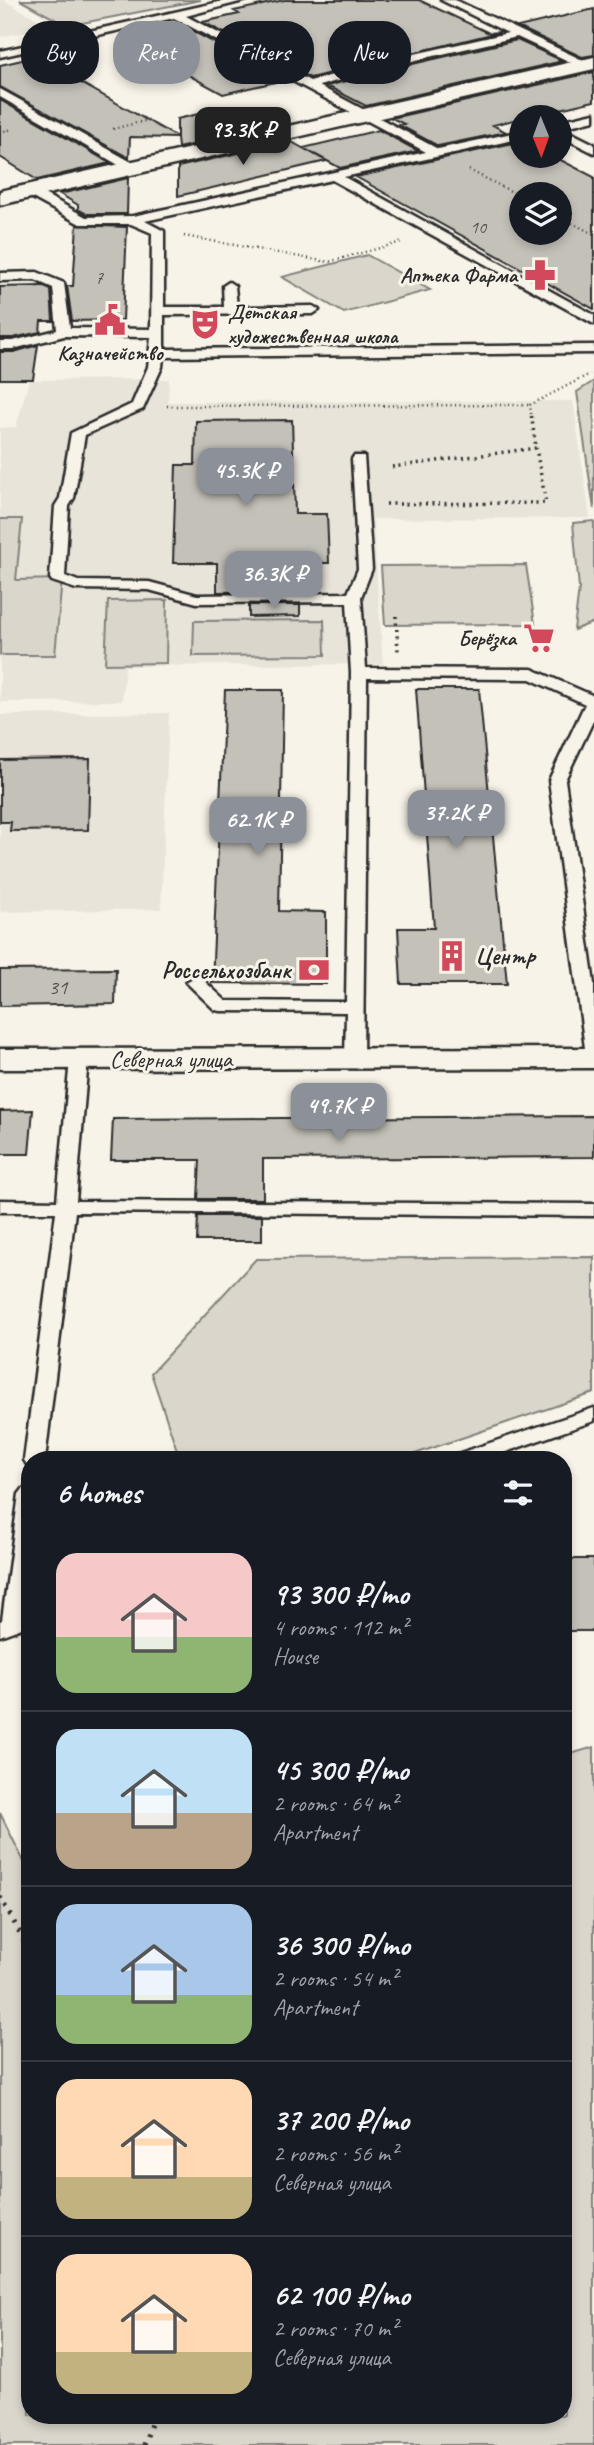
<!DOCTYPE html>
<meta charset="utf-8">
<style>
body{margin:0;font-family:Caveat,sans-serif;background:#242831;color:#f1f3f6;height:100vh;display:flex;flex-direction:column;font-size:26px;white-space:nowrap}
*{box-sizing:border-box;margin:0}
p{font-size:23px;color:#9ea1a6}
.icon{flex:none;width:38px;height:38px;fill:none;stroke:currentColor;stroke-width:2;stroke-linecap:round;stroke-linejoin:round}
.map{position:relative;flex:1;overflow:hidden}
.side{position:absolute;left:21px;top:1451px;width:551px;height:973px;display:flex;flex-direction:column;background:#171b24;border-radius:28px;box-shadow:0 4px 10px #0003}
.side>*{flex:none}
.hud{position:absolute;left:21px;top:21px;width:553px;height:63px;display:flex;gap:14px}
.needle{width:46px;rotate:179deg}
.tools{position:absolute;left:509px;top:105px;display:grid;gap:14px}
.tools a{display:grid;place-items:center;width:63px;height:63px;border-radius:50%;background:#171b24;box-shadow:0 4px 10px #0003;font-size:35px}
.price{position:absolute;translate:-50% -60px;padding:0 16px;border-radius:14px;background:#8c9099;color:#fff;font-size:23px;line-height:46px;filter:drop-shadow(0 2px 4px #0008)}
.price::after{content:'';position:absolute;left:50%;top:42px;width:21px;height:16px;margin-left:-10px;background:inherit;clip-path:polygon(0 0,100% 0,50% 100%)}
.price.on{background:#222;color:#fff}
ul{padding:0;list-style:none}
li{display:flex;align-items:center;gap:21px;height:175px;padding:0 35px}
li+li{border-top:2px solid #363941}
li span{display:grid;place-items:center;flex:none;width:196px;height:140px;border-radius:21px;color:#555}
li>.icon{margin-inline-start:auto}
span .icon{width:84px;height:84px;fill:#fffc;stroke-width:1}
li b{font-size:30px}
h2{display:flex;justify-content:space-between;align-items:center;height:84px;padding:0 35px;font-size:30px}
.tag{padding:0 24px;border-radius:28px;background:#171b24;box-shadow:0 4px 10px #0003;font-size:24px;line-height:63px}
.tag.on{background:#8c9099;color:#fff}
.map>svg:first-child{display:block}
</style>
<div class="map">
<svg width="594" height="2445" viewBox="0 0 594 2445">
<rect width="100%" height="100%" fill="#f7f3e8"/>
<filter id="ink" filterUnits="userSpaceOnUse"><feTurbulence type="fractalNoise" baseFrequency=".0143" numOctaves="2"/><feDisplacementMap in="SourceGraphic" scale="14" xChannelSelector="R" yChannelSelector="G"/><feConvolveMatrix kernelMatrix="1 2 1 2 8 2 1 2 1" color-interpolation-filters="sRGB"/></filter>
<g filter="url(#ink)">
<path fill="#e8e4da" d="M0,0H3L52,27L0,37Z
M169,379L168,402L573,401L590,518L373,519L383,664L125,666L122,701L0,702V428L16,427L29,380Z
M169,713L161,909L0,912V715Z"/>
<path fill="#dad6cc" stroke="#82807c" stroke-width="2" d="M20,0H201L67,26Z
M367,255L430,290L344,313L282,277Z
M594,381V509L577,392Z
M0,519H22L16,580L62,579L55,655H0Z
M594,521V622L574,630L579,588L573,523Z
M526,565L535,624L385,625L381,566Z
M167,600L166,663L105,664L108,601Z
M324,620L325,655L193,656L194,621Z
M594,1257V1393L400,1459H180L151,1373L256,1259Z
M594,1747V2445H0V1813L30,1874V2415H564V1756Z"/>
<path fill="#c4c1b9" stroke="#2b2b2b" stroke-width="2" fill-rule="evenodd" d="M284,0H419L489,33L500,32L310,78L203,22L239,14L234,11Z
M594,9V55L582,57L518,27Z
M183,26L284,80L223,94L122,39Z
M517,40L563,61L366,106L327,86L395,68Z
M35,57L177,137V119L228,107L266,128L178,148L177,138L130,137L129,158L0,87V65Z
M594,72V101L493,125L506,132L438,146L399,125L404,124L392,118Z
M0,100L110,163L37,180L0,157Z
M379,130L418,151L340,168L303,148Z
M290,141L326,161L178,196V167Z
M522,141V156H553L594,177V309L356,177ZM522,194H560V233H522Z
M128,178L127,214H87L78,209V205L60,194Z
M77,225L127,227L123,320L72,321L67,286H73Z
M42,286L51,290L53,321H41L40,332L13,338H0V287Z
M38,345L33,379H0V352H14Z
M292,420L295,514H327L329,563H298L299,591L217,592V563H173L176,465H195L196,421Z
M249,605H300V616L249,617Z
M416,689H479L507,984H401L398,928H434Z
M225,690H283L279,911L326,912V984L212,983Z
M90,759L88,830L10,831L11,822H0V760Z
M116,969L115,1004L0,1006V970Z
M33,1110L29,1154H0V1111Z
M594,1116V1157L263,1159V1199H198L200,1160H111L113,1119Z
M198,1216H262V1241H197Z
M564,1559H594V1631H564Z"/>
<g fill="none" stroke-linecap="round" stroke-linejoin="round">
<defs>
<path id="lane" d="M228,0H247L186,16L310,81L392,59L508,33L441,0H455L589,63V67H581L517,37L394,65L319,86L438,149L522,131V138L344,177L594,315V324L332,180L145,221L164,231V307H224L223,286L229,282L235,286L237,307L313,306L319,310L313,314L164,315V349L594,345V353L163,357L162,367L143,409L85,435L74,498L69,506L65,576L78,581L149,582L197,595L348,593L358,569L352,459L354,456H364L372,569L361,597L366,668L532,669L594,696V719L565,780L594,984V1053L585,1048L549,780L585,704L530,679L367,678L363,1059L360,1063H348L345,1059L346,1012L221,1011L215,1010L186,982L195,977L201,978L226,1001L346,1002L351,673L347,602L197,603L149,590L76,589L52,581L50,578L55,506L60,498L71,433L132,404L148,367L151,337L64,336L13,349H0V341H13L57,330L53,288L35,280L0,281V273L37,272L64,283L70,328L151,329L152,233L131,224H80L27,195V189H35L86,217L133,216L426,152L174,18L0,57V51Z
M0,89L137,165L139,168L129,171L0,97Z
M594,113V120L562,128L594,144V153L560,136V121Z
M79,1054L88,1059L76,1201L594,1204V1216L75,1212L45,1460H30V1466L27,1465L24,1460L56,1212H0V1200L57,1201L70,1059Z
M594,1408V1421L483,1460H451L454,1455Z
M30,1487V1578L26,1611L30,1610V1625L0,1636V1621L2,1620L19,1494L23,1489Z"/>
<path id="street" d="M594,57V69L0,205V191Z
M594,1048V1068L0,1069V1049Z"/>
</defs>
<use href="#lane" stroke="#2b2b2b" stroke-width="5"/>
<use href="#street" stroke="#2b2b2b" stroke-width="5"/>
<path stroke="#2b2b2b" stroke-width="2.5" stroke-dasharray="1 3.5" stroke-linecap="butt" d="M113,129L152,119
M0,132L13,129
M469,170L522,197
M560,217L594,234
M184,236L328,262L402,242
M167,406L530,405
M531,414L530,405L590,374"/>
<path stroke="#2b2b2b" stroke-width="3.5" stroke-dasharray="2 4.5" stroke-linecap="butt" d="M392,467L536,448L531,413
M386,504L546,503L536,448
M396,616L398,651"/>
<path stroke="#2b2b2b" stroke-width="5" stroke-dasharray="2.5 7" stroke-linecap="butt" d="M0,1897L30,1951
M144,2445L154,2415"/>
<use href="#lane" fill="#f7f3e8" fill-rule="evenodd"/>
<use href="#street" fill="#f7f3e8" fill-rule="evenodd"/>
</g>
</g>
<defs>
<symbol id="pharmacy-bare" viewBox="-9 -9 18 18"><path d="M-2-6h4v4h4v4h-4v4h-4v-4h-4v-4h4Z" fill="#d1495b" stroke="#f7f3e8" stroke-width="2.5" paint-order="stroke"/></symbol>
<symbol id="civic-bare" viewBox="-9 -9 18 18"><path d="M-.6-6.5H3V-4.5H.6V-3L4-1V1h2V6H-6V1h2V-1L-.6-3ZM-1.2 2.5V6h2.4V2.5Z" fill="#d1495b" stroke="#f7f3e8" stroke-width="2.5" paint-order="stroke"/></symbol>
<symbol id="theatre-bare" viewBox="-9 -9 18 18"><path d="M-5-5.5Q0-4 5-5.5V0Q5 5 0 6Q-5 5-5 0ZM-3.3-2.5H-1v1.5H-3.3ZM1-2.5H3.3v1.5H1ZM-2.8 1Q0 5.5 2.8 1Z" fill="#d1495b" stroke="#f7f3e8" stroke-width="2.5" paint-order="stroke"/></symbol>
<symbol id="supermarket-bare" viewBox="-9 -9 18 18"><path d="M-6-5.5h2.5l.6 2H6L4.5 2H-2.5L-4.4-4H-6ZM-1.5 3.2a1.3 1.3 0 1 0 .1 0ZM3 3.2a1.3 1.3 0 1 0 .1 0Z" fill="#d1495b" stroke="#f7f3e8" stroke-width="2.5" paint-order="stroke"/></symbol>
<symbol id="building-bare" viewBox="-9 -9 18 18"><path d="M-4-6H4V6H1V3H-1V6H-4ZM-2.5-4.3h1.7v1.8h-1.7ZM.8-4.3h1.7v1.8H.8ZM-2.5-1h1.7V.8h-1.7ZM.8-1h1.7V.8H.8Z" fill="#d1495b" stroke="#f7f3e8" stroke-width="2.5" paint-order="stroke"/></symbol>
<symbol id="bank-bare" viewBox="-9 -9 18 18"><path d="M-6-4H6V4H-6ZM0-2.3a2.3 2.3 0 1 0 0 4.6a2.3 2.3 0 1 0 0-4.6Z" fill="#d1495b" stroke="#f7f3e8" stroke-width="2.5" paint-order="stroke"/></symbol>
</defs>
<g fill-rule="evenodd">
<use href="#pharmacy-bare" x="518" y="253" width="44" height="44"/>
<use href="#civic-bare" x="88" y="298" width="44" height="44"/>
<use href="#theatre-bare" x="183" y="302" width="44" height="44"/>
<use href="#supermarket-bare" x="517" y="616" width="44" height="44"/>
<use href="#building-bare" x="430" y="934" width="44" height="44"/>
<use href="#bank-bare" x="292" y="948" width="44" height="44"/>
</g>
<g text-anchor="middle" stroke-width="6" stroke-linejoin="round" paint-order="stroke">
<g font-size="18" fill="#51504e">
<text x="478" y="233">10</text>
<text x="99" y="284">7</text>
</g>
<g font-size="21" font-weight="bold" fill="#2b2b2b" stroke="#f7f3e8" text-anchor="end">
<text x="517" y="282">Аптека Фарма</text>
<text x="228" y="319" text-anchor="start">Детская<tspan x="228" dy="24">художественная школа</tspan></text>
<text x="110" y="360" text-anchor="middle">Казначейство</text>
<text x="516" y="645">Берёзка</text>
</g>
<g font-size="21" fill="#51504e">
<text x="58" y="994">31</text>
</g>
<g font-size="24" font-weight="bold" fill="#2b2b2b" stroke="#f7f3e8" text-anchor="start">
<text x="475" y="964">Центр</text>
<text x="291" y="978" text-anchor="end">Россельхозбанк</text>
</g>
<g font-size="24" fill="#2b2b2b" stroke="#f7f3e8">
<text x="171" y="1067">Северная улица</text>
</g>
</g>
</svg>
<div class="tools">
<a><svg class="needle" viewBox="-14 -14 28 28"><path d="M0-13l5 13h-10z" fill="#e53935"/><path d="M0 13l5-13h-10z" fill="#9ea1a6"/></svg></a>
<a><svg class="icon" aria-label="layers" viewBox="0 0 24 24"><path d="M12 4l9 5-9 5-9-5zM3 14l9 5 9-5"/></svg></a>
</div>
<b class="price on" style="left:243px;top:167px">93.3K ₽</b>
<b class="price" style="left:246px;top:508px">45.3K ₽</b>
<b class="price" style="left:274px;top:611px">36.3K ₽</b>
<b class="price" style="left:456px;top:850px">37.2K ₽</b>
<b class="price" style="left:258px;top:857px">62.1K ₽</b>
<b class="price" style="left:339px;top:1143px">49.7K ₽</b>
<div class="hud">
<a class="tag">Buy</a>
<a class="tag on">Rent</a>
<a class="tag">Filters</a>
<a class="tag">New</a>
</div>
<section class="side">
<h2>6 homes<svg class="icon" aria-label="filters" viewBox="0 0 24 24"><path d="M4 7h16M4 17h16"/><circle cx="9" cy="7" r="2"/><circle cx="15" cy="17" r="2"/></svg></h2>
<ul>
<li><span style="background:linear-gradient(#f6c9c9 60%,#8fb573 0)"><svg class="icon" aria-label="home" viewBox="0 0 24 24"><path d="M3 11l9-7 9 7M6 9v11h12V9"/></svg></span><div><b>93 300 ₽/mo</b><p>4 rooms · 112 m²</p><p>House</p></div></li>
<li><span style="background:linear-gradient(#bfe0f5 60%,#b9a48a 0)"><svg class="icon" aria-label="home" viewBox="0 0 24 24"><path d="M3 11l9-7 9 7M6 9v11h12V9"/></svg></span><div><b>45 300 ₽/mo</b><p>2 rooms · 64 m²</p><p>Apartment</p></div></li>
<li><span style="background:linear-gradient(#a9c7e8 65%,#8fb573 0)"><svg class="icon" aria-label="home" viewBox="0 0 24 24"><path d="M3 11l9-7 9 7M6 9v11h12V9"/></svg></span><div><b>36 300 ₽/mo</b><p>2 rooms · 54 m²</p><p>Apartment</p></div></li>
<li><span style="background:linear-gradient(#ffd9b3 70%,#c2b280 0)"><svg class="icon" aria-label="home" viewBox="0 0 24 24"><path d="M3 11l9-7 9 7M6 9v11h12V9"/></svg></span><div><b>37 200 ₽/mo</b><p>2 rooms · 56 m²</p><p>Северная улица</p></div></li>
<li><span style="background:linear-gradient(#ffd9b3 70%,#c2b280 0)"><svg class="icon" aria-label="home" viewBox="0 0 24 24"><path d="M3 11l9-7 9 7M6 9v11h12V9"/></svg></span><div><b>62 100 ₽/mo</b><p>2 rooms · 70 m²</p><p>Северная улица</p></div></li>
</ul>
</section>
</div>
